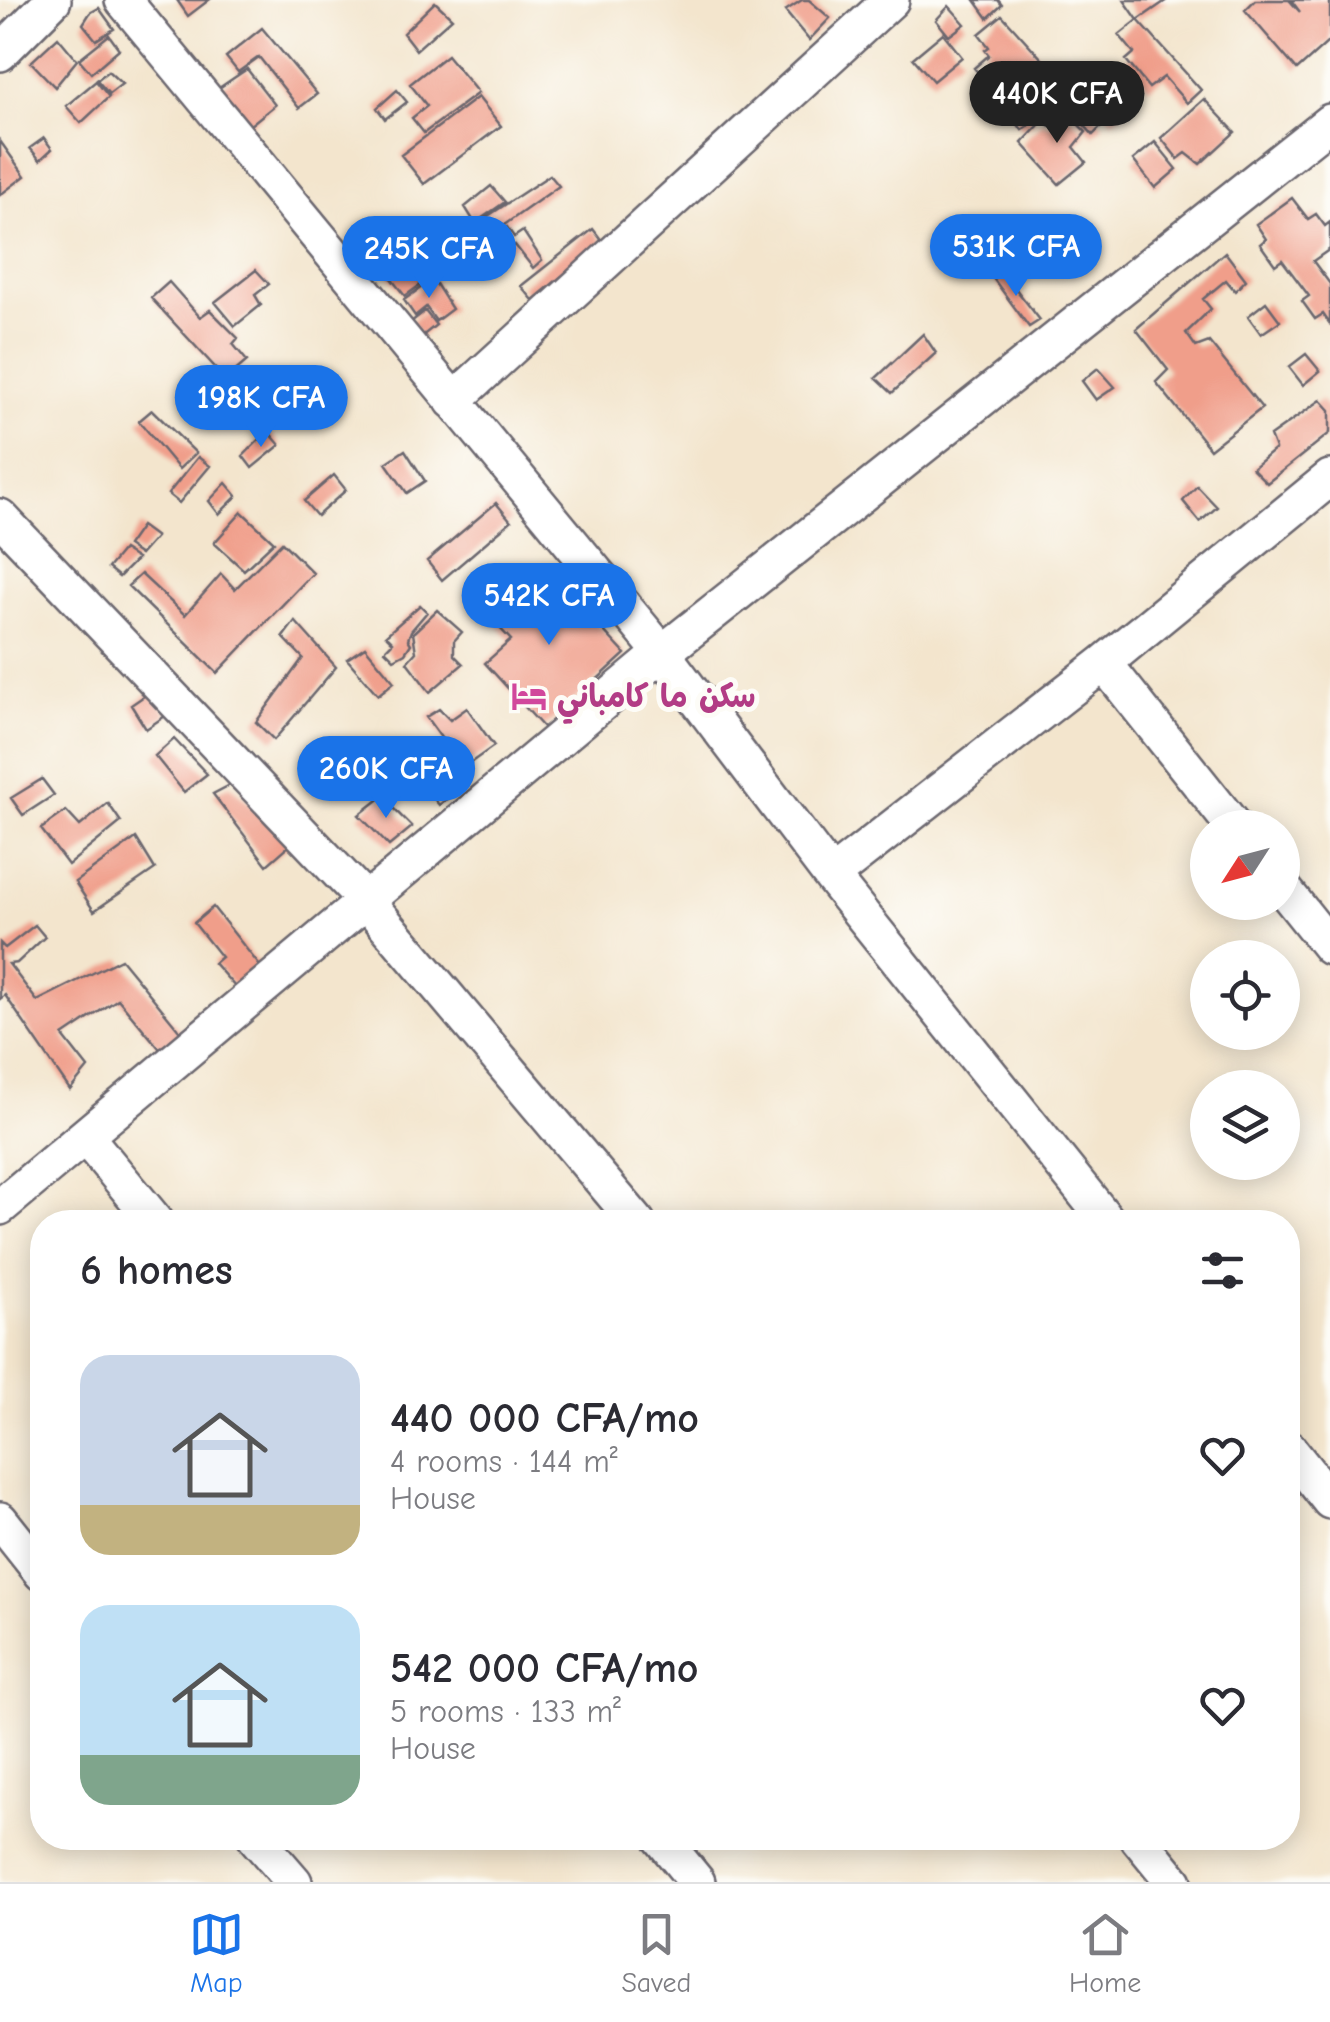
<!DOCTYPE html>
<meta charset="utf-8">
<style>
body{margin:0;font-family:"Comic Neue","Playpen Sans Arabic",sans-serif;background:#f2f2f3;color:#2b2b33;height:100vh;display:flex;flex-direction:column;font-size:38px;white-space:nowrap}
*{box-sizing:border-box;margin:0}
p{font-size:32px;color:#7c7c81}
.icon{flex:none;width:55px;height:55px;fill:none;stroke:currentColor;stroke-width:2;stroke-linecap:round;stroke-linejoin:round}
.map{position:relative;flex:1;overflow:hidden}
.side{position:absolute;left:30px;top:1210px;width:1270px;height:640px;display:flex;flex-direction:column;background:#fff;border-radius:40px;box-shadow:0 5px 25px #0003}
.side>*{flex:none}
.needle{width:65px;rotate:234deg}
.buttons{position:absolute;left:1190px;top:810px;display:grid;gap:20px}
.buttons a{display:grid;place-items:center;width:110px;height:110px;border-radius:50%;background:#fff;box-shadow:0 5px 25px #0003;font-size:50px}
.price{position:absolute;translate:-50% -85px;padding:0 22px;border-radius:35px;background:#1a73e8;color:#fff;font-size:32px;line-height:65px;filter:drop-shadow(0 2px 5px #0008)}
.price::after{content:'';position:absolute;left:50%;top:60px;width:30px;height:22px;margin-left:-15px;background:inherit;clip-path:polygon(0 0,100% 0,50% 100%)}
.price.active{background:#222;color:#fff}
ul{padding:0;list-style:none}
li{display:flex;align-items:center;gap:30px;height:250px;padding:0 50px}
li span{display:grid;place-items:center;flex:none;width:280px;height:200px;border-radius:30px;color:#555}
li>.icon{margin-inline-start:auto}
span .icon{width:120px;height:120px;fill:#fffc;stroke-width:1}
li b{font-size:42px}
h2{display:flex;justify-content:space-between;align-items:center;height:120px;padding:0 50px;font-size:42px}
.menu{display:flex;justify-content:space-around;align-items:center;height:140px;border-top:2px solid #e1e1e2;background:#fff;font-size:28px;color:#7c7c81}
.menu a{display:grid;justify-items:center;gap:5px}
.menu .active{color:#1a73e8}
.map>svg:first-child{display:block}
</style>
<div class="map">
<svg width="1330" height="1882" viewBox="0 0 1330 1882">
<rect width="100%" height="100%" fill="#fdfcf7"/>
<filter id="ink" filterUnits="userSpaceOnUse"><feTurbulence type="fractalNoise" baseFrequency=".01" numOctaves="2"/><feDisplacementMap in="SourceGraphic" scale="20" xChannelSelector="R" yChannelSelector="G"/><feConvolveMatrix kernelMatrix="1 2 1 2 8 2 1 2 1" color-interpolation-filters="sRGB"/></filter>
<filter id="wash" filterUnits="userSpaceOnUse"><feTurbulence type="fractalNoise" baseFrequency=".0048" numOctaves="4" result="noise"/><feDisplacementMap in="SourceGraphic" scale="40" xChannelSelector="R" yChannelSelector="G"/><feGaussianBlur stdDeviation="2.25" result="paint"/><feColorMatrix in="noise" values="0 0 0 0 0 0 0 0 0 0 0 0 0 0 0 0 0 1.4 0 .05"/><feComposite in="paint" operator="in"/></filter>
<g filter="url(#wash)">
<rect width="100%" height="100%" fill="#f3e5cd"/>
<g id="blocks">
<path fill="#f09e8a" d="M177,0H209L188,16Z
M802,0H809L830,18L809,40L785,11Z
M975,0H998L1002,5L988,18Z
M1124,0H1167L1138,20L1201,90L1187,103L1164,77L1149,88L1126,60L1134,53L1119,35L1138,20Z
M1255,0H1289L1300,12L1291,0H1330V44L1328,42L1297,70L1245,10Z
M435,2L452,18L416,50L403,33Z
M949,6L965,24L949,36L936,20Z
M99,8L114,29L96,40L83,24L90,13Z
M1002,15L1062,81L1028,114L1034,122L1022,130L1010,113L1020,105L1008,91L1000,98L974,68L989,55L985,50L989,47L979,34Z
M262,28L317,94L299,108L259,57L238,72L226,57Z
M943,33L962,57L933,81L913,58Z
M109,35L119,49L91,73L79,59Z
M58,37L77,60L55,87L31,62Z
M447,55L478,93L424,133L412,118L427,106L410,84Z
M247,69L275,105L249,126L219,88Z
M108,71L122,84L109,94L97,80Z
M1105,80L1131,105L1113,121L1091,93Z
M96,81L109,97L81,123L66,106Z
M1073,85L1078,91L1075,93L1103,125L1093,135L1064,102L1067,100L1060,93Z
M397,90L407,102L385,119L377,108Z
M478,97L501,126L424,184L401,155Z
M1204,99L1235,132L1200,164L1186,153L1178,159L1161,138Z
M1064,110L1086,132L1074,147L1086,162L1059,184L1022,143L1043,121L1050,126Z
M44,138L52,149L40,160L30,148Z
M0,141L25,176L0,195Z
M1155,142L1177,169L1155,188L1133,160Z
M550,175L559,186L490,235L479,222Z
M491,186L505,202L475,223L465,207Z
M1292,198L1308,219L1316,214L1325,226L1330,222V249L1313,261L1330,284V324L1323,314L1315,319L1302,301L1309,296L1282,260L1275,265L1260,244L1266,239L1256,224Z
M507,227L514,237L523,231L542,260L533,268L515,245L502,253L490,238Z
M593,229L603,242L533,300L521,286Z
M410,244L434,275L405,296L382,267Z
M1225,252L1246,280L1235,291L1226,280L1203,299L1211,309L1186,333L1196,347L1209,342L1262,408L1210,449L1156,382L1168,370L1136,329Z
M256,270L269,284L255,295L261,305L235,326L215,302Z
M1001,270L1040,320L1029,327L992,277Z
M433,279L452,309L436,321L426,307L415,316L404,300Z
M169,282L200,317L210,310L238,338L233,344L247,361L226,379L151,298Z
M1266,302L1280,321L1261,334L1248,316Z
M425,311L436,325L421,337L411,322Z
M923,334L936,353L892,393L876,378Z
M1306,354L1320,371L1303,385L1289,367Z
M1098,368L1115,387L1096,400L1082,381Z
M312,396L325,412L315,423L299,407Z
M1321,400L1330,410V433L1267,483L1252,468L1275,449L1270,436Z
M152,410L196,453L179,469L139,421Z
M268,431L280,445L252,468L243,456Z
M405,450L425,481L407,493L386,463Z
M198,457L210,466L179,503L168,494Z
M334,475L346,490L317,516L304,501Z
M226,483L237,496L219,514L209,501Z
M1197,486L1217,507L1200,522L1183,501Z
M496,503L511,521L442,580L427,561Z
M242,512L274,542L244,570L214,543Z
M141,526L156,537L140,555L127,546Z
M282,542L313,573L217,673L128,586L141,574L185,615L221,574L235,589Z
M123,550L137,559L119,577L108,568Z
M532,569L560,599L568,592L625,654L544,728L485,663L511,640L495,623L504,614L494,603Z
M420,605L427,612L411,631L408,639L411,644L405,653L394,659L385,650L393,642L386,635Z
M437,610L462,632L454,641V655L463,664L430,692L407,662L416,652L413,633Z
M295,621L336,667L274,740L256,722L303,658L283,637Z
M365,647L394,682L378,695L347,659Z
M150,692L168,714L146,729L131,705Z
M467,708L494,746L463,768L426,717L439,709L450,720Z
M174,739L207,774L184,792L155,756Z
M420,744L458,790L439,805L402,758Z
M42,779L54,795L23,815L11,798Z
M230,785L291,844L267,865L213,794Z
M382,797L412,827L389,846L359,815Z
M108,803L121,822L68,865L41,829L66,811L80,826Z
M136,838L155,869L94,911L75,882Z
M213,907L260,966L236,988L214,963L221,957L194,923Z
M35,925L45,937L17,963L9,964L37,1001L121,959L184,1036L159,1048L118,999L63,1036L88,1068L70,1090L5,995L0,999V943L5,948Z"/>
</g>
</g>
<g filter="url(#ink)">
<use href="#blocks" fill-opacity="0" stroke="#6b666e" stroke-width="2.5"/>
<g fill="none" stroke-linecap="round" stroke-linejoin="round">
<defs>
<path id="street" d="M123,0L662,653L831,876L1108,1222
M0,53L53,0
M453,401L891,0
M0,517L367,902L637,1222
M1104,663L1235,828
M831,876L1104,663L1330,478
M1282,887L1330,947
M85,1136L156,1222
M0,1207L662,653L1330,122
M1288,1448L1330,1501
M0,1520L42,1573
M256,1838L294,1882
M661,1838L697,1882
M1138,1838L1174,1882"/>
</defs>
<use href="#street" stroke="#6b666e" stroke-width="40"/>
<use href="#street" stroke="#fff" stroke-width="35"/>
</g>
</g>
<defs>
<symbol id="hotel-bare" viewBox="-9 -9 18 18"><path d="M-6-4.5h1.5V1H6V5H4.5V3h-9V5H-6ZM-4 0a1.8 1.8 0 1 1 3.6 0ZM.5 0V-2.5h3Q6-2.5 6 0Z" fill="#d1479c" stroke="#fdfcf7" stroke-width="2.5" paint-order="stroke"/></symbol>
</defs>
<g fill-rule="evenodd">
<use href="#hotel-bare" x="504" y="671" width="50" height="50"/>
</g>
<g text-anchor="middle" stroke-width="10" stroke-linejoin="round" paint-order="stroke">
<g font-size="32" font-weight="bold" fill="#b23c85" stroke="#fdfcf7" text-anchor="start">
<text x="557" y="707">سكن ما كامباني</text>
</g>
</g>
</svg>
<div class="buttons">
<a><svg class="needle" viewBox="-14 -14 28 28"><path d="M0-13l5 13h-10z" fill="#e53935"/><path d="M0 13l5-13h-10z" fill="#7c7c81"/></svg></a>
<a><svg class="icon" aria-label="locate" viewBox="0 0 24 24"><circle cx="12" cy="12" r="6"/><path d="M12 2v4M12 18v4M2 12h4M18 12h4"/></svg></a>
<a><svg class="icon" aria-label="layers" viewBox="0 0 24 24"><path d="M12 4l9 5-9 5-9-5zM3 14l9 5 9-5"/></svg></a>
</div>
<b class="price active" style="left:1057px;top:146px">440K CFA</b>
<b class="price" style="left:1016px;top:299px">531K CFA</b>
<b class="price" style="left:429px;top:301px">245K CFA</b>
<b class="price" style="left:261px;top:450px">198K CFA</b>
<b class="price" style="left:549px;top:648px">542K CFA</b>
<b class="price" style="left:386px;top:821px">260K CFA</b>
<section class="side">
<h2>6 homes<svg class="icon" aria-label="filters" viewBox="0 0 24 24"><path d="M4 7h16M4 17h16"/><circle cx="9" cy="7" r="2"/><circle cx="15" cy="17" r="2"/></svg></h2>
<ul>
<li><span style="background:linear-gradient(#c9d6e8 75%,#c2b280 0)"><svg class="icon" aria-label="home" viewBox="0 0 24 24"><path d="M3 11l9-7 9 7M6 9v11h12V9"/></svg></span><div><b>440 000 CFA/mo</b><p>4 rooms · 144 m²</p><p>House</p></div><svg class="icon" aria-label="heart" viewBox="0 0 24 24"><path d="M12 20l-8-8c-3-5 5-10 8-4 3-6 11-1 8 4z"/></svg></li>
<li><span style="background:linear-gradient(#bfe0f5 75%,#7fa58c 0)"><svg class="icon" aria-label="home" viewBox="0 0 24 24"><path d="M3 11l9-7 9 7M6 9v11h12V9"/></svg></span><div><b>542 000 CFA/mo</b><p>5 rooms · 133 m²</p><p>House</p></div><svg class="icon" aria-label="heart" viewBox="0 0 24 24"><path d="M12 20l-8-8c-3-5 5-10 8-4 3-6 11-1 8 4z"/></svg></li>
</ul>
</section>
</div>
<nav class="menu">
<a class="active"><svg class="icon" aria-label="map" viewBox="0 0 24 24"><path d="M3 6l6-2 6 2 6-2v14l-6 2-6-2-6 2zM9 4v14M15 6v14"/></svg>Map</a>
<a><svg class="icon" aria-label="saved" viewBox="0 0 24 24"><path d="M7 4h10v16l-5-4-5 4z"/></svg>Saved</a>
<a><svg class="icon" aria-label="home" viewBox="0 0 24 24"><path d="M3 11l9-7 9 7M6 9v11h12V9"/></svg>Home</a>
</nav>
